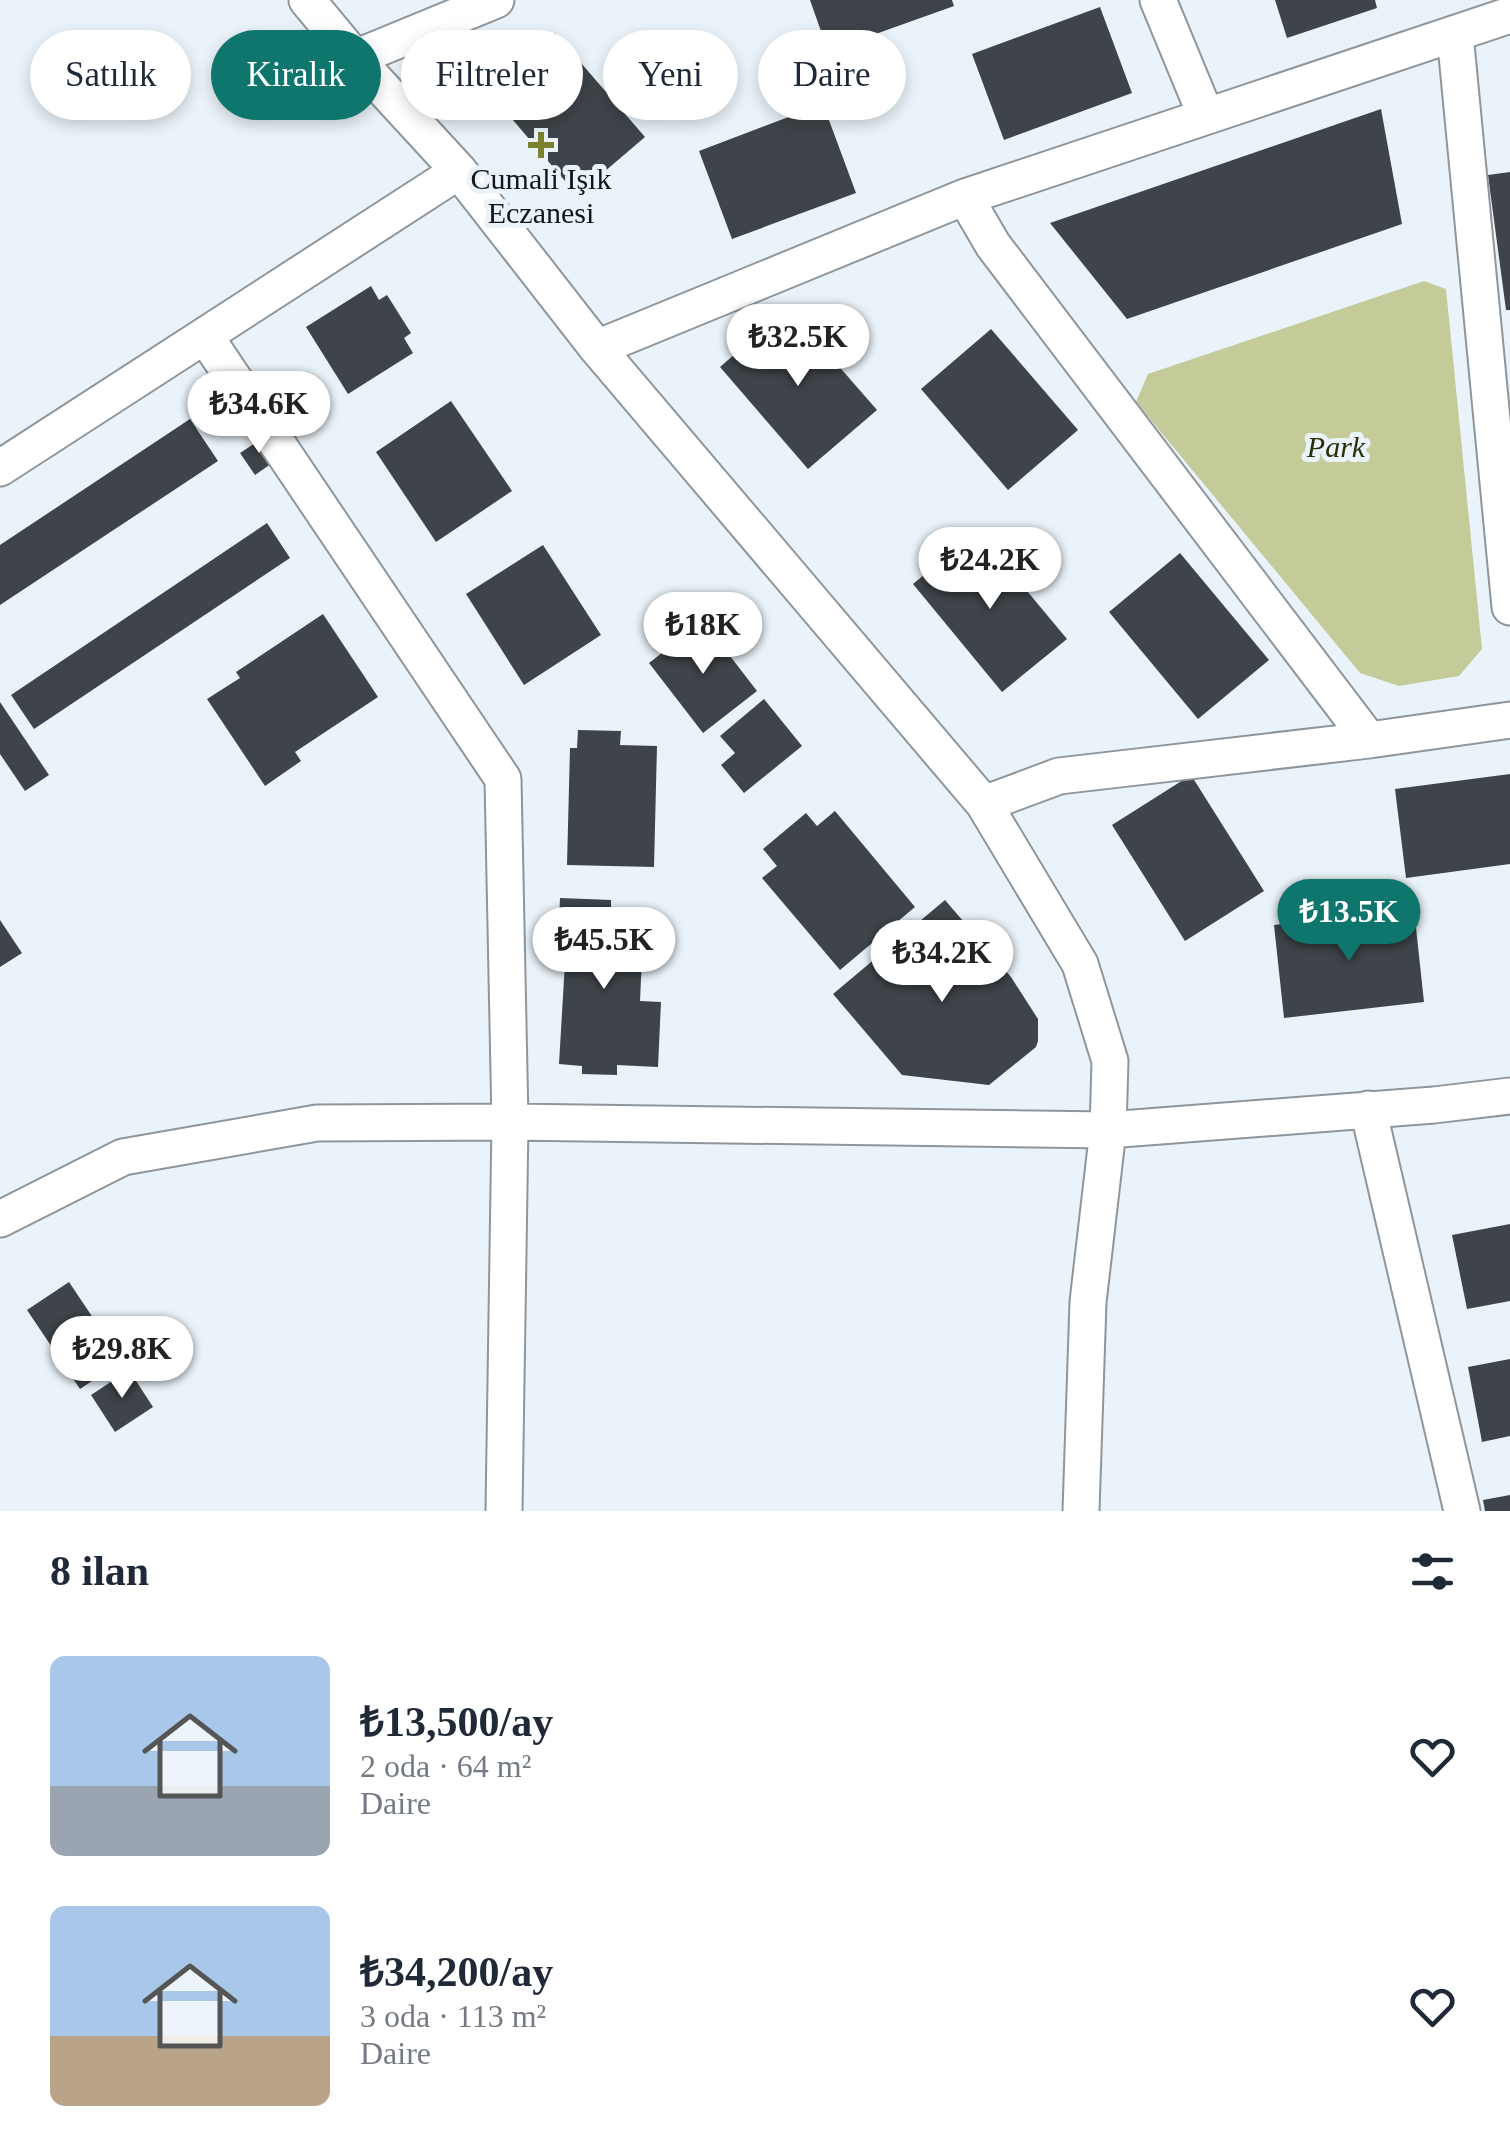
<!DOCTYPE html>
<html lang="tr">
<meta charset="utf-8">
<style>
body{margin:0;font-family:Georgia,serif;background:#f6f6f7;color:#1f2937;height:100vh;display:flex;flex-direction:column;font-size:38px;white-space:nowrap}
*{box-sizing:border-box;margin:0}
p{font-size:32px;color:#747a83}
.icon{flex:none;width:55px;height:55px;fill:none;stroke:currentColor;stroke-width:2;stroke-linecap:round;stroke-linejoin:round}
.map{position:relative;height:1511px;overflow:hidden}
.drawer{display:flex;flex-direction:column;background:#fff;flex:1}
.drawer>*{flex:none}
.hud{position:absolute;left:30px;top:30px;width:1000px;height:90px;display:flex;gap:20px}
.price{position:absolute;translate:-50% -85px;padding:0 22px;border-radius:35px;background:#fff;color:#222;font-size:32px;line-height:65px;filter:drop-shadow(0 2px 5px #0008)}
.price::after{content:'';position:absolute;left:50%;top:60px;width:30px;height:22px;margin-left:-15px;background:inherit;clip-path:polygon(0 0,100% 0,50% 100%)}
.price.selected{background:#0f766e;color:#fff}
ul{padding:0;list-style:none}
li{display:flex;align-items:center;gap:30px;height:250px;padding:0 50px}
li span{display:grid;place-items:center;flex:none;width:280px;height:200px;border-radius:15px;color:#555}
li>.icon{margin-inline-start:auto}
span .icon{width:120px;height:120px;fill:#fffc;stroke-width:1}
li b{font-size:42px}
h2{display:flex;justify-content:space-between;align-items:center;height:120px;padding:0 50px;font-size:42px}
.chip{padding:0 35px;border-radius:45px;background:#fff;box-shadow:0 5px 15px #0003;font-size:35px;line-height:90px}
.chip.selected{background:#0f766e;color:#fff}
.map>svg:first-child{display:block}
</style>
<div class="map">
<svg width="1510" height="1511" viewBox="0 0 1510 1511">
<rect width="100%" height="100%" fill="#eaf3f9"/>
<path fill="#c4ca98" d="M1424,281L1446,289L1482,649L1459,676L1399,686L1360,673L1136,402L1148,374Z"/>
<path fill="#3e4449" d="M810,0H952L954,6L828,51Z
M1275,0H1375L1377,8L1287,38Z
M1100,7L1132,93L1004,140L972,54Z
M555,33L645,137L577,195L488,91Z
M823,104L856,193L732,239L699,151Z
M1381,109L1402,224L1127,319L1050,223Z
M1510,172V310H1506L1488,175Z
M371,286L379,300L387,295L411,333L404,338L413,353L348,394L306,327Z
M788,308L877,410L808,469L720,367Z
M991,329L1078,430L1008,490L921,389Z
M451,401L512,491L436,542L376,452Z
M190,419L218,461L0,605V545Z
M263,438L278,459L255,475L240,453Z
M267,523L290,558L34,729L11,695Z
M977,531L1067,639L1002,692L913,584Z
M543,545L601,635L524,685L466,594Z
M1180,553L1269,660L1198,719L1109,612Z
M323,614L378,697L295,752L301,761L265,786L207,699L240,678L236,672Z
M703,621L757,691L703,733L649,663Z
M764,699L802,746L744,793L721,765L735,753L720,736Z
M0,702L49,775L25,791L0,754Z
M578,730L621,731L620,745L657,746L654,867L567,865L570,748H577Z
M1510,774V864L1406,878L1395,789Z
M1191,775L1264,891L1185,941L1112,825Z
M835,811L915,907L840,970L762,878L777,866L763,849L806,813L817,826Z
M560,898L611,900V911L633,912L631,947L618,946V956L642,957L640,1001L661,1002L658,1067L617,1065V1075L582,1074V1066L559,1064L566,945H558Z
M945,900L1011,977L1038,1019V1041L1036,1047L989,1085L902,1075L833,994Z
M1414,909L1424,1002L1284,1018L1274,925Z
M0,920L22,953L0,967Z
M1510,1224V1301L1467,1309L1452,1235Z
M69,1282L122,1361L80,1389L27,1310Z
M1510,1359V1436L1482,1442L1468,1367Z
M129,1370L153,1407L115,1432L91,1395Z
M1510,1495V1511H1485L1483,1500Z"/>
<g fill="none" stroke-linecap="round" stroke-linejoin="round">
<defs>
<path id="minor" d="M307,0L355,58L459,171L597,348L984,804L1080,964L1110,1061L1108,1130L1088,1302L1081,1511
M1158,0L1206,116
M1455,34L1510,607
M355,58L496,0
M965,197L993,245L1369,740
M205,336L503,779L510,1122L504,1511
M597,348L965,197L1510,15
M0,468L459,171
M984,804L1059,776L1369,740L1510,720
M1368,1109L1462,1511
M0,1219L123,1157L317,1123L510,1122L1108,1130L1434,1105L1510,1096"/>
</defs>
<use href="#minor" stroke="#8e969c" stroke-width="39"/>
<use href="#minor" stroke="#fff" stroke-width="35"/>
</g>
<path fill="#7b822d" stroke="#eaf3f9" stroke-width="4" d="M536 130h10v10h10v10h-10v10h-10v-10h-10v-10h10z"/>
<g text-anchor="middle" stroke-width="10" stroke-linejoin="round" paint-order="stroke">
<g font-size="30" fill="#131518" stroke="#eaf3f9">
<text x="541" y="189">Cumali Işık<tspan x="541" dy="34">Eczanesi</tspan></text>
</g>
<g font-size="30" font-style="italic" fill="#2b2e09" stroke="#eaf3f9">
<text x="1336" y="457">Park</text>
</g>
</g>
</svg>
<b class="price" style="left:798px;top:389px">₺32.5K</b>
<b class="price" style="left:259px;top:456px">₺34.6K</b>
<b class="price" style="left:990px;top:612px">₺24.2K</b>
<b class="price" style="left:703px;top:677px">₺18K</b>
<b class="price selected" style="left:1349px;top:964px">₺13.5K</b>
<b class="price" style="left:604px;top:992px">₺45.5K</b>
<b class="price" style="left:942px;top:1005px">₺34.2K</b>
<b class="price" style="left:122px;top:1401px">₺29.8K</b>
<div class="hud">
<a class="chip">Satılık</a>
<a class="chip selected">Kiralık</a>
<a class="chip">Filtreler</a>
<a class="chip">Yeni</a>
<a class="chip">Daire</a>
</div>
</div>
<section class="drawer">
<h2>8 ilan<svg class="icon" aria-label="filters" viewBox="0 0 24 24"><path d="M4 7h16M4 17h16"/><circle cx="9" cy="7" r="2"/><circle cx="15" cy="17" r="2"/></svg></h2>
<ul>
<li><span style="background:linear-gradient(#a9c7e8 65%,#9aa5b1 0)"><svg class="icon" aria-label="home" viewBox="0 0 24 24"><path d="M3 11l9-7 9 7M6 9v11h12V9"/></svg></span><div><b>₺13,500/ay</b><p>2 oda · 64 m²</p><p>Daire</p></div><svg class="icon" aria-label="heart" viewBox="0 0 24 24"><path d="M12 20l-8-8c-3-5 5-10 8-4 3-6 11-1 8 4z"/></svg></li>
<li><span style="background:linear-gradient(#a9c7e8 65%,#b9a48a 0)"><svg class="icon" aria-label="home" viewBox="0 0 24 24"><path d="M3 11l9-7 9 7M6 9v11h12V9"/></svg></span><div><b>₺34,200/ay</b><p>3 oda · 113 m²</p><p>Daire</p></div><svg class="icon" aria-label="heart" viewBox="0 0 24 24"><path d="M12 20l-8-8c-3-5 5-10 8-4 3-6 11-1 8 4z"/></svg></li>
</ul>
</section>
